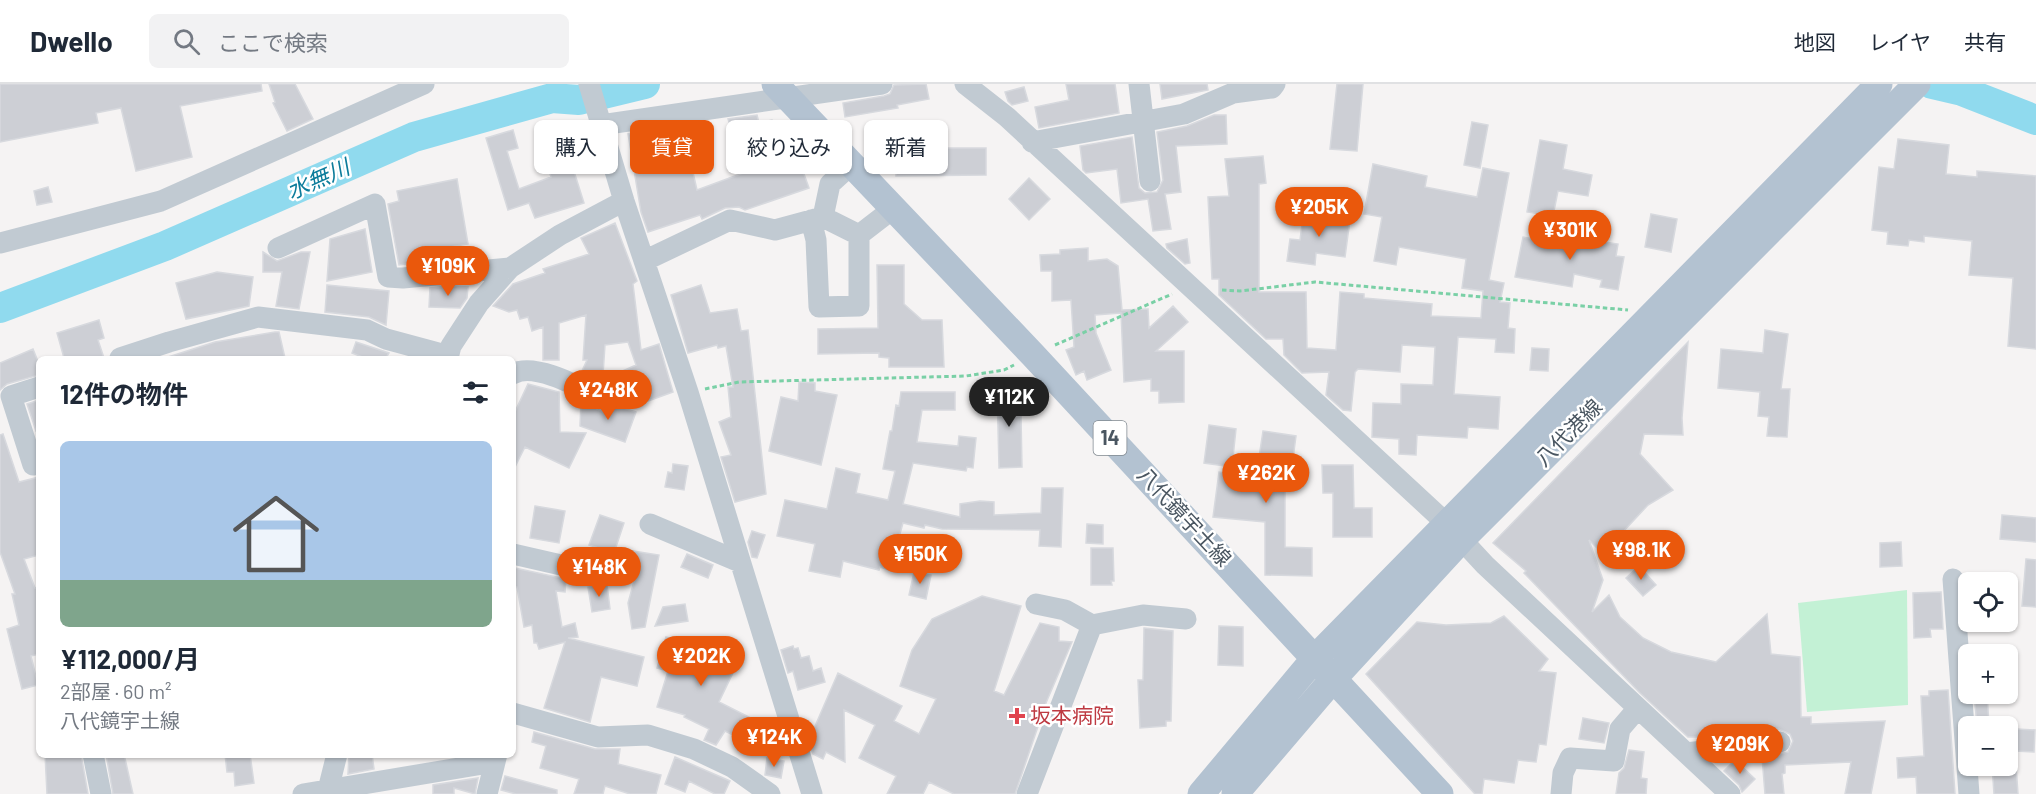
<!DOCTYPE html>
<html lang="ja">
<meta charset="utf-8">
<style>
body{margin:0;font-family:Barlow,"Noto Sans JP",sans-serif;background:#f2f2f3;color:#1f2937;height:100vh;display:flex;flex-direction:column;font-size:22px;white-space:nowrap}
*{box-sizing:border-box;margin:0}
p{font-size:20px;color:#747a83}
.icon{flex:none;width:33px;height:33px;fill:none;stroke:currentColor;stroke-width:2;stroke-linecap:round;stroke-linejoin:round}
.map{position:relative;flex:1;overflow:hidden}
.side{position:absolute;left:36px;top:272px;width:480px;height:402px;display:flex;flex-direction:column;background:#fff;border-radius:9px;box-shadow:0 2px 4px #0004}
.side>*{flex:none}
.banner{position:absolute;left:534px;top:36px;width:570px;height:54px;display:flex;gap:12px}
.controls{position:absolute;left:1958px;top:488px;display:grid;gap:12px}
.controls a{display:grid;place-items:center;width:60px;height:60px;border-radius:9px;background:#fff;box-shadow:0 2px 4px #0004;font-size:30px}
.price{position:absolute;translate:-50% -51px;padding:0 14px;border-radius:21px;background:#ea580c;color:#fff;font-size:20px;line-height:39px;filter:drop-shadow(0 2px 3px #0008)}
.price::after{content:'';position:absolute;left:50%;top:36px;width:18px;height:14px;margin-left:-9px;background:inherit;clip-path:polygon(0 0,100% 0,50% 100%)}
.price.selected{background:#222;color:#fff}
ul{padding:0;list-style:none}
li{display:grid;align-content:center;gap:12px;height:318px;padding:0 24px}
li+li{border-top:2px solid #e0e1e3}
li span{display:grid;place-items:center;height:186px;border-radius:9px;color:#555}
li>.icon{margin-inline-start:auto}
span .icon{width:108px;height:108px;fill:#fffc;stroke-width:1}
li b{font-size:26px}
h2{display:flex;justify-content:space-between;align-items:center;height:72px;padding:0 24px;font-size:26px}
.chip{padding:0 21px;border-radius:9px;background:#fff;box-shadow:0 2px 4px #0004;font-size:21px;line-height:54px}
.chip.selected{background:#ea580c;color:#fff}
header{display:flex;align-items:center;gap:36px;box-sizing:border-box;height:84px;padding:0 30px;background:#fff;border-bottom:2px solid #e0e1e3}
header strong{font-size:28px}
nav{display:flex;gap:33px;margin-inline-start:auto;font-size:21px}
.search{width:420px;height:54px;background:#f2f2f3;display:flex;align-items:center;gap:15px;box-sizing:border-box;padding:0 21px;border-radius:9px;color:#747a83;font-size:22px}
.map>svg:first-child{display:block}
</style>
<header>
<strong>Dwello</strong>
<div class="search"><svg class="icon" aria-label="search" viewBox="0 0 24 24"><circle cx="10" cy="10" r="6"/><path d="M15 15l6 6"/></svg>ここで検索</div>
<nav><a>地図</a><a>レイヤ</a><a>共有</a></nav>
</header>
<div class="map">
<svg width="2036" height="710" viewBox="0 0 2036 710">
<rect width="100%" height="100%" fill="#f5f3f3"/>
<path fill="#c3f1d5" d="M1907,506L1908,621L1807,628L1798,519Z"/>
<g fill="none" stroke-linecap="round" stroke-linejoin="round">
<path stroke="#90daee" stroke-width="30" d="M1932,0L1962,7L2036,36
M0,224L165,162L414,53L552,14L579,16L645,0"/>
</g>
<path fill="#cdcfd5" stroke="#d7d9de" stroke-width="1.5" d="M0,0H261L262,7L180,22L192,73L136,87L121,24L96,29L98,39L0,58Z
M269,0H295L313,35L287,47L273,19L275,18Z
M926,0L929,15L897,21L898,24L845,33L843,19L884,12L890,10L894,1Z
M1066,0H1115L1119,29L1039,44L1035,23L1069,16Z
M1160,0H1207L1208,6L1162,15Z
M1337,0H1363L1357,67L1330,65Z
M1024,3L1028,17L1012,21L1008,17L1005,8Z
M757,31L759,39L772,36L780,45L784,56V78L798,73L809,104L745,126L739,123L725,124L702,135L700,131L648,148L641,128L628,50L661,45L663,54L698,44L704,67L689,71L697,106L743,89L728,35Z
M1214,31H1226L1227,60L1176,62L1181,108L1165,110L1171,145L1153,147L1148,115L1121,119L1117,85L1086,89L1083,86L1080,62L1132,53L1139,104L1145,109L1157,108L1163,96L1157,48L1187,42Z
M1472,38L1488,41L1480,84L1464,81Z
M513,46L518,64L507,67L519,105L551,93L540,58L562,51L563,55L589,46L597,73L572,81L584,119L535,134L529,119L508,126L486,54Z
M1898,55L1949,61L1946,90L1977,93V87L2036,92V265L2008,262L2013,194L1969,191L1972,157L1924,152V158L1909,156L1908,162L1887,160L1888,148L1872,146L1879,83L1894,85Z
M1540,56L1567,61L1563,85L1592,91L1588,112L1558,107L1553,132L1527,128Z
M896,64H986V91L896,92Z
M1263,72L1266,99L1259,100V208H1306L1307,264L1336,266L1340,208L1364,210V214L1432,220L1431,232L1481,234L1483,207L1462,204L1466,175L1399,163L1396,181L1374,177L1382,133L1364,130L1373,80L1427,92L1425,103L1477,113L1483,84L1509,89L1489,196L1504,199L1500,218L1510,219L1508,244L1515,245L1514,269L1495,268L1496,255L1458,253L1454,310L1500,313L1498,345L1468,343L1467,354L1417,351L1416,371L1399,370V355L1372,353L1373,319L1401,320V300L1433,301L1435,263L1402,261L1400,288L1358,285L1355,288L1351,327L1343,326L1326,311L1329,288L1302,289L1284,271L1283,255H1266L1219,211V195H1212L1208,113L1229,112L1225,75Z
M1029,94L1050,115L1029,136L1009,115Z
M457,95L468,160L419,168L421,178L399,181L388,120L399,117L397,107Z
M48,103L52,118L37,121L34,107Z
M1304,125L1319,127L1318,131L1350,136L1345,173L1316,169L1315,181L1287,177L1290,155L1300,156Z
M1651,130L1677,135L1671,168L1645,163Z
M615,139L637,197L633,200L641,266L659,260L673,308L648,317L641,297L622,305L616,290L636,281L628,258L605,261L603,291L581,289L587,276H583L586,231L559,239V276H543V243L532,247L528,233L520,235L517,226L509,228L493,222L513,200L545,189L543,185L589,170L581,154Z
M365,145L372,188L327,197L330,155Z
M1560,151L1618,160L1616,172L1624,173L1618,206L1600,203L1602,196L1574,190L1572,203L1515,193L1523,153L1558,159Z
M1187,155L1190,179L1185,180L1167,164L1166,160Z
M1088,164V177L1107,175L1118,182L1122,226L1148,225L1149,244L1173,222L1188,238L1156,267H1184V318L1159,319V307H1151V295L1124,298L1121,229L1095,231L1096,249L1111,286L1087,296L1084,287L1076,291L1066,266L1074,263L1071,216L1052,217V187H1041L1040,171L1060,170V166Z
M263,168L277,177L301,168H310L299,225L276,222L282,188H263Z
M877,181H904V220L922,236H942L944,283H889V274L879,273V269L818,270V245L878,244Z
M217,188L253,193L249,222L186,235L176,199Z
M327,201L389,207L386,241L369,233L325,228Z
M701,201L710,229L737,225L741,247L748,246L766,410L735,418L721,373L731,371L719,338L731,333L728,303H733L726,262L718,264L717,261L688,269L671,211Z
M450,202L468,203L467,214L460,224L429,223L430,204Z
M99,236L104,254L98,256L104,274H64L57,249Z
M1765,246L1788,250L1781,305H1790L1787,353L1767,352L1769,333L1758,332L1760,308L1718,304L1721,265L1763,269Z
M275,248H279L285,274H165L215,258Z
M356,258L389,269L386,274H365L352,269Z
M1688,258L1682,334L1683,351L1644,350L1640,370L1673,406L1648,421L1621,450L1610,477L1589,456L1603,496L1592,528L1609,511L1620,533L1643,554L1671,568L1716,578L1767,530L1771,570L1800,573L1801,633H1811V640L1885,637L1871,710H1845L1851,678L1785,681V689L1782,690L1784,710H1765L1762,673L1788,668L1793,657L1790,650L1779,645L1710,653H1688L1640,609L1524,489L1526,487L1493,459Z
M1532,264L1549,265L1548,287L1530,286Z
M33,265L39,280V291L7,300L0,306V279Z
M799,298L815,299V307L837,311L821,381L769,367L781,313L798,317Z
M528,300L559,308L560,348L586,349L569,384L525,363L513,387V332Z
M1000,300H1013L1014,304H1017V332H1021L1022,383L999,384L997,303Z
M901,308H955V326H922L917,358L958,362L959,352L976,354L973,384L967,383L966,387L913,379L903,420L960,433V420L980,417L994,418V431L1041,429L1042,404H1063L1061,463L1039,462L1040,446L942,445L925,441L924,444L903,439L890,486L880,483L879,486L843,477L840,493L809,487L815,460L777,452L785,416L827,425L836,384L860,390L856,409L888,416L895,387L883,385L890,347H892L896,321L899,322Z
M39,316V346L36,347L27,320Z
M581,318L606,329L617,322L636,328L625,358L580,342Z
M1209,341L1236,345L1232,383L1204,379Z
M1263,347L1296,352L1291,390L1285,389V463L1312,464V492L1265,491V438L1213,433L1219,388L1256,393Z
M3,350L19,398L39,393V471L24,475L35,504L39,503V570L31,572L38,601L22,605L7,545L19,541L12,510H15L0,468V351Z
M673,380L688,382L684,406L665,403L668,388L672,389Z
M1322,381H1353L1354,424H1372V453H1333V409H1323Z
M535,422L565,427L559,459L530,454Z
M600,431L624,439L614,469L589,461Z
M2002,431L2036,434V458L2000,455Z
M1087,440L1103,441V460L1086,459Z
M752,447L765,451L757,474L752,473L748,458Z
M1901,458L1902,482L1880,483V459Z
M1091,464H1113L1114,497H1111L1112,501H1091Z
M627,466L659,471L645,543L632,545L628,519L636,490L623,488Z
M687,470L713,481L708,494L681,483Z
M2026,475L2036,476V523L2022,522Z
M1639,482L1656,501L1643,512L1626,494Z
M515,484L566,495L565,508L556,507L562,543L575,539L578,553L568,554L644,573L637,602L601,593L590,638L544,624L565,558L539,565L537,559H534L532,541L524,543L517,503L513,502Z
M914,488L931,491L926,515L909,511Z
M607,500L610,525L592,528L588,503Z
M1941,508L1943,545H1930L1931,553L1914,554L1913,509Z
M982,512L1021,522L994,607L1004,611L1040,539L1059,543V557L1072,558L1046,619L1015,710H954L929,698L923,710H887L896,692L859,674L875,641L844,626L845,678L826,668L823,675L813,670L809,656L838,589L902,622L894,637L919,650L936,615L900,602L912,566L932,535Z
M685,520L688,537L655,542L663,523Z
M1504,532L1548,575L1539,587L1556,589L1546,661L1539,660L1536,678L1518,676L1514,699L1484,695L1482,710H1475L1366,590L1417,538L1446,541L1491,539Z
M1219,542L1243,543V582L1218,581Z
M1144,544L1173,547L1171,637H1166V642L1140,644L1138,596H1143Z
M666,553L712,566L714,560L741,572L719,618L751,634L741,655L725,647L716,661L704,656L709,645L684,633L685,631L657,623L668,587L657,584Z
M793,562L794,565L798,564L801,574L809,572L813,587L821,584L825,598L798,606L793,587L788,589L781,566Z
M1948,606L1955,710H1917L1916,693L1898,694L1897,674L1924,672L1921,612H1929V607Z
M1974,609H1987L1989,642H1977Z
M1583,634L1609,639L1604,659L1579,655Z
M2017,645L2035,646L2034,668L2015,667Z
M534,648L595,665H620L618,680L661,691L656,710H630L605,702L603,710H574L579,695L540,684L546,662L532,658Z
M1629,666L1644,668L1641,694L1647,695L1646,710H1616L1619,689L1624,684Z
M45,670H81L88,710H47Z
M106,670H124L133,710H113Z
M225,670H250L254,699L235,702L234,688H227Z
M349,670H372L374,685L348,690Z
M675,673L730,697L724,710H715L689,697L685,708L665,700Z
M767,674L784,677L781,694L765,691Z
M1735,676L1755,695L1742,708L1739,701L1724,687Z
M1992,681H2016L2018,710H1994Z
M505,692L557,706V710H516L501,706Z
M478,694L475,710L454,704V710H433V701Z"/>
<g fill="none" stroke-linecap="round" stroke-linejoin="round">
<path stroke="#7ad0a6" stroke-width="3" stroke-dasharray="4.5 3" stroke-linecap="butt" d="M1222,206L1240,207L1315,198L1628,226
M1055,261L1172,210
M705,305L739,298L966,292L1004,286L1014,281"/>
<path stroke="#c1cad2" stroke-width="21" d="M589,0L624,117L688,308L812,710
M965,0L1007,33L1447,440L1485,481L1730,710
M1139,0L1150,97
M601,41L882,0
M1032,58L1184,30L1233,9L1272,4L1275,0
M823,133L830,100L852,80
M811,136L816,156L819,223L859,222V151L894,124
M0,159L161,117L424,0
M278,164L375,120L388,193L403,194L510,184
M644,177L730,136L775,146L823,133L859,151
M120,274L169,258L258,233L367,246L386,255L449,272
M448,274L451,262L479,219L510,184L560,151L624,117
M513,290C535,277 585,306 606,316
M39,303L11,312L33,381L39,379
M650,440L740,478
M513,470L596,489
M1953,495L1969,710
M1036,520L1065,526L1092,541L1143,531L1186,535
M513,629L598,653L648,651L694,665L732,683L770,710
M1686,669L1780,658
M93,670L101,710
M303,710L495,678
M327,710L337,670
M487,710L497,670
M1027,710L1092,541
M1561,710L1563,689L1570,674L1614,677L1620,645L1638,624"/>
<path stroke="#b3c2d1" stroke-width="27" d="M775,0L1033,271L1440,710
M1201,710L1315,574L1879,0
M1235,710L1334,594L1461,456L1917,0"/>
</g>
<path fill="#e0444e" stroke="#fff" stroke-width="2" d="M1014 623h6v6h6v6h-6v6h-6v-6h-6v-6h6z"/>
<g text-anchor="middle" stroke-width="5" stroke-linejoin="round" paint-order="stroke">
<rect fill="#fff" stroke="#808990" stroke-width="1.5" x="1093.5" y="337" width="33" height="34" rx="4.5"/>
<g font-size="20" font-weight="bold" fill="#4a5661">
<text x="1110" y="361">14</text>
</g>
<g font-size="21" fill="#4a5661" stroke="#fff">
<text transform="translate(1569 349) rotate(-45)" y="7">八代港線</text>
<text transform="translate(1184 433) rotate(47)" y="7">八代鏡宇土線</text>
</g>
<g font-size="21" fill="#be3a42" stroke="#fff" text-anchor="start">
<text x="1030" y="639">坂本病院</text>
</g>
<g font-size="22" font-style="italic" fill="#0c7c9b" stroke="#fff">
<text transform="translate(318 95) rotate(-24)" y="8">水無川</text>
</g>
</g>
</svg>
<div class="controls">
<a><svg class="icon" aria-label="locate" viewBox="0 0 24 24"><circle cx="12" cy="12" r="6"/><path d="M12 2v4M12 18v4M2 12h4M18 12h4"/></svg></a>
<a>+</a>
<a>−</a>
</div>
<b class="price" style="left:1319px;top:154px">¥205K</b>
<b class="price" style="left:1570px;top:177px">¥301K</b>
<b class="price" style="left:448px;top:213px">¥109K</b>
<b class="price" style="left:608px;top:337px">¥248K</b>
<b class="price selected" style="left:1009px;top:344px">¥112K</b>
<b class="price" style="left:1266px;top:420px">¥262K</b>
<b class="price" style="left:1641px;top:497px">¥98.1K</b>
<b class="price" style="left:920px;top:501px">¥150K</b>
<b class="price" style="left:599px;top:514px">¥148K</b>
<b class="price" style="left:701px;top:603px">¥202K</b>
<b class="price" style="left:774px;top:684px">¥124K</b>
<b class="price" style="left:1740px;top:691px">¥209K</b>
<div class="banner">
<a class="chip">購入</a>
<a class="chip selected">賃貸</a>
<a class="chip">絞り込み</a>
<a class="chip">新着</a>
</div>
<section class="side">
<h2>12件の物件<svg class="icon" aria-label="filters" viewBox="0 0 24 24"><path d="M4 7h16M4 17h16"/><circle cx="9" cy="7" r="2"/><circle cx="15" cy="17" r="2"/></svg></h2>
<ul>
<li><span style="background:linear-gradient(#a9c7e8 75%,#7fa58c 0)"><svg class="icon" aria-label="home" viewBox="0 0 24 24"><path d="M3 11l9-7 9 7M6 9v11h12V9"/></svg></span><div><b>¥112,000/月</b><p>2部屋 · 60 m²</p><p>八代鏡宇土線</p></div></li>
</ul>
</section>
</div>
